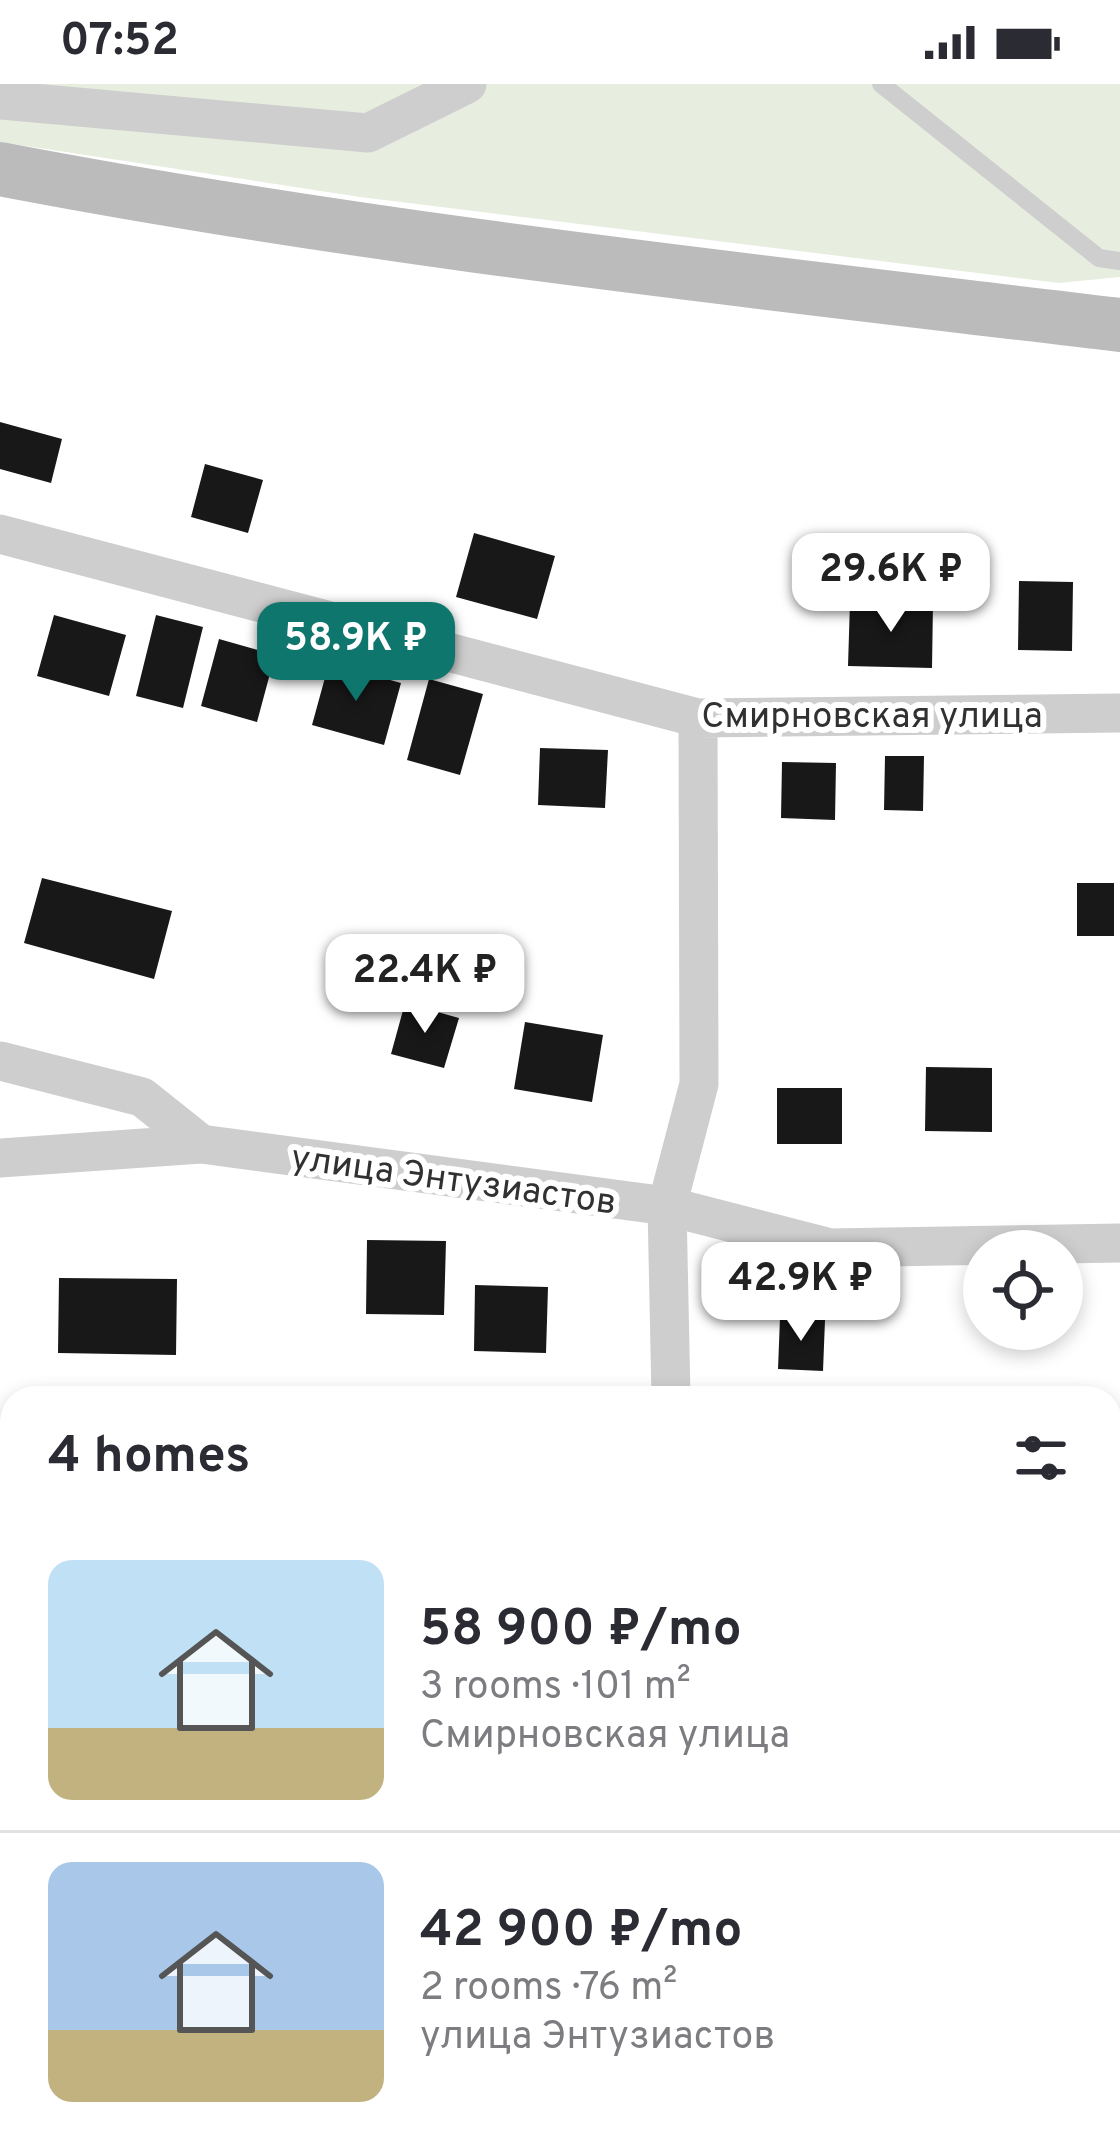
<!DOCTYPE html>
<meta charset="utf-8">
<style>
body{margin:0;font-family:Overpass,sans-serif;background:#f7f7f7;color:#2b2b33;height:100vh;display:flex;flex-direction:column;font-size:45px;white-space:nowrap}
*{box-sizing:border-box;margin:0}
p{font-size:39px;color:#7c7c81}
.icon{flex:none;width:66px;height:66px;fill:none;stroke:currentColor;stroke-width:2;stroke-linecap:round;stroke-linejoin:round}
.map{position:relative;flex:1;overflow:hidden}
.panel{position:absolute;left:0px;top:1302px;width:1122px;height:768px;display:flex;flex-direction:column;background:#fff;border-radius:36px 36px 0 0;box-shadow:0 6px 18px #0003}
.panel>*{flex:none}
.fabs{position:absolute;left:963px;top:1146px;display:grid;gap:24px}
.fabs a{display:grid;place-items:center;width:120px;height:120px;border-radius:50%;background:#fff;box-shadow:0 6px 18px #0003;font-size:60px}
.price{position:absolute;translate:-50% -102px;padding:0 27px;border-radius:24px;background:#fff;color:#222;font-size:39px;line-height:78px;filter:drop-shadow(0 3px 6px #0008)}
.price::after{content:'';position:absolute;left:50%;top:72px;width:36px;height:27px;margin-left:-18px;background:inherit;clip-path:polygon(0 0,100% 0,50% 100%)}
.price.current{background:#0f766e;color:#fff}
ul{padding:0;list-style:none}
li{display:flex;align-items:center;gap:36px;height:300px;padding:0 48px}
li+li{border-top:3px solid #e1e1e2}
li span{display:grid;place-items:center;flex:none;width:336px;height:240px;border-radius:24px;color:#555}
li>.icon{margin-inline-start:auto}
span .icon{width:144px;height:144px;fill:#fffc;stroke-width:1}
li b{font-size:51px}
h2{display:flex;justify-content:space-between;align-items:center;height:144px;padding:0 48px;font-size:51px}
.status{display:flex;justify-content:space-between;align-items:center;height:84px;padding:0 60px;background:#fff;direction:ltr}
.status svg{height:33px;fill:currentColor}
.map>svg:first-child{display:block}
</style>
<div class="status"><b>07:52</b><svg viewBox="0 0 49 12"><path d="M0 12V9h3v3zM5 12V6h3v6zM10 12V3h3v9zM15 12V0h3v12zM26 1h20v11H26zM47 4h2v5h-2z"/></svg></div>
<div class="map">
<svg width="1120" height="2070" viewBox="0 0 1120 2070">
<rect width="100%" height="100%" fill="#fff"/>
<path fill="#e7eedf" d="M0,0H1120V193L1059,199L360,113L0,58Z"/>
<path fill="#181818" d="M0,338L62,355L51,399L0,385Z
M205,380L263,396L248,449L191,433Z
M474,449L555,472L537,535L456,513Z
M1019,497L1073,498L1072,567L1018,566Z
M850,518L933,519L932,584L848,582Z
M54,531L126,551L109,612L37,592Z
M156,531L203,543L183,624L136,612Z
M219,555L275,571L257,638L201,622Z
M329,579L401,599L384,661L312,641Z
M429,595L483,610L460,691L407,676Z
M540,664L608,666L605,724L538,721Z
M885,672H924L923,727L884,726Z
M782,678L836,679L835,736L781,734Z
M42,794L172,827L154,895L24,859Z
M1077,799H1114V852H1077Z
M405,919L459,934L444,984L391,970Z
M525,938L603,951L592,1018L514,1005Z
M926,983L992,984V1048L925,1047Z
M777,1004H842V1060H777Z
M367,1156L446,1157L444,1231L366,1230Z
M59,1194L177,1195L176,1271L58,1269Z
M475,1201L548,1203L546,1269L474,1267Z
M780,1234L825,1236L823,1287L778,1285Z
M1110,1411H1120V1465L1112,1466Z
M1110,1613H1120V1675H1110Z
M1110,2026H1120V2070H1087V2058H1110Z
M30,2058H70V2066H30Z
M241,2058H278V2070H241Z
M341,2058H388V2070H341Z
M450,2058H482V2070H450Z
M534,2058H591V2070H534Z
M755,2058H780V2070H755Z
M863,2058H912V2070H863Z
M984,2058H1030V2070H984Z"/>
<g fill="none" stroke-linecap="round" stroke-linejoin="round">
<path stroke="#cecece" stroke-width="18" d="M881,0L1099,174L1120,177"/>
<path stroke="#cecece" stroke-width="39" d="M0,16L368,49L467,0
M0,450L698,634L1120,629
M0,977L142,1013L201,1060
M0,1074L201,1060L667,1122L830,1164L1120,1159
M671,1314L667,1122L699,1000L698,634
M0,1560H12
M1110,1560H1120
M0,1959H12
M1110,1971H1120
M684,2058L685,2070"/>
<path stroke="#bbb" stroke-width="54" d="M0,85C370,156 746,196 1120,241"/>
</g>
<g text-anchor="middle" stroke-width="12" stroke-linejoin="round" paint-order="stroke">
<g font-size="36" fill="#313131" stroke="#fff">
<text x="872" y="643">Смирновская улица</text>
<text transform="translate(454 1094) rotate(8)" y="13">улица Энтузиастов</text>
</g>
</g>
</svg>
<div class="fabs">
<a><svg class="icon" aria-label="locate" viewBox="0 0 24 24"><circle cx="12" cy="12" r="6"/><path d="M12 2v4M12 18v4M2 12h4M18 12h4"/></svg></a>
</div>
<b class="price" style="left:891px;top:551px">29.6K ₽</b>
<b class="price current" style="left:356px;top:620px">58.9K ₽</b>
<b class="price" style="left:425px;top:952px">22.4K ₽</b>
<b class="price" style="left:801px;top:1260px">42.9K ₽</b>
<section class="panel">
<h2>4 homes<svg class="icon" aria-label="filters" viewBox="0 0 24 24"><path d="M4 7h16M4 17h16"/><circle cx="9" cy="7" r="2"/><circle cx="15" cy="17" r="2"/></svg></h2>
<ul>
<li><span style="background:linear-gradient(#bfe0f5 70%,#c2b280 0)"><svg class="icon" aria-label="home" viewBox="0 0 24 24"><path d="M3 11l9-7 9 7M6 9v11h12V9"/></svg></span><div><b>58 900 ₽/mo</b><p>3 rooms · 101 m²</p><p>Смирновская улица</p></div></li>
<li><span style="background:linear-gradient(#a9c7e8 70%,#c2b280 0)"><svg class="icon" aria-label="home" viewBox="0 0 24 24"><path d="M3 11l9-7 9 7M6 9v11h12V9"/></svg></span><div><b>42 900 ₽/mo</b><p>2 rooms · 76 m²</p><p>улица Энтузиастов</p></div></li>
</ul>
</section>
</div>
